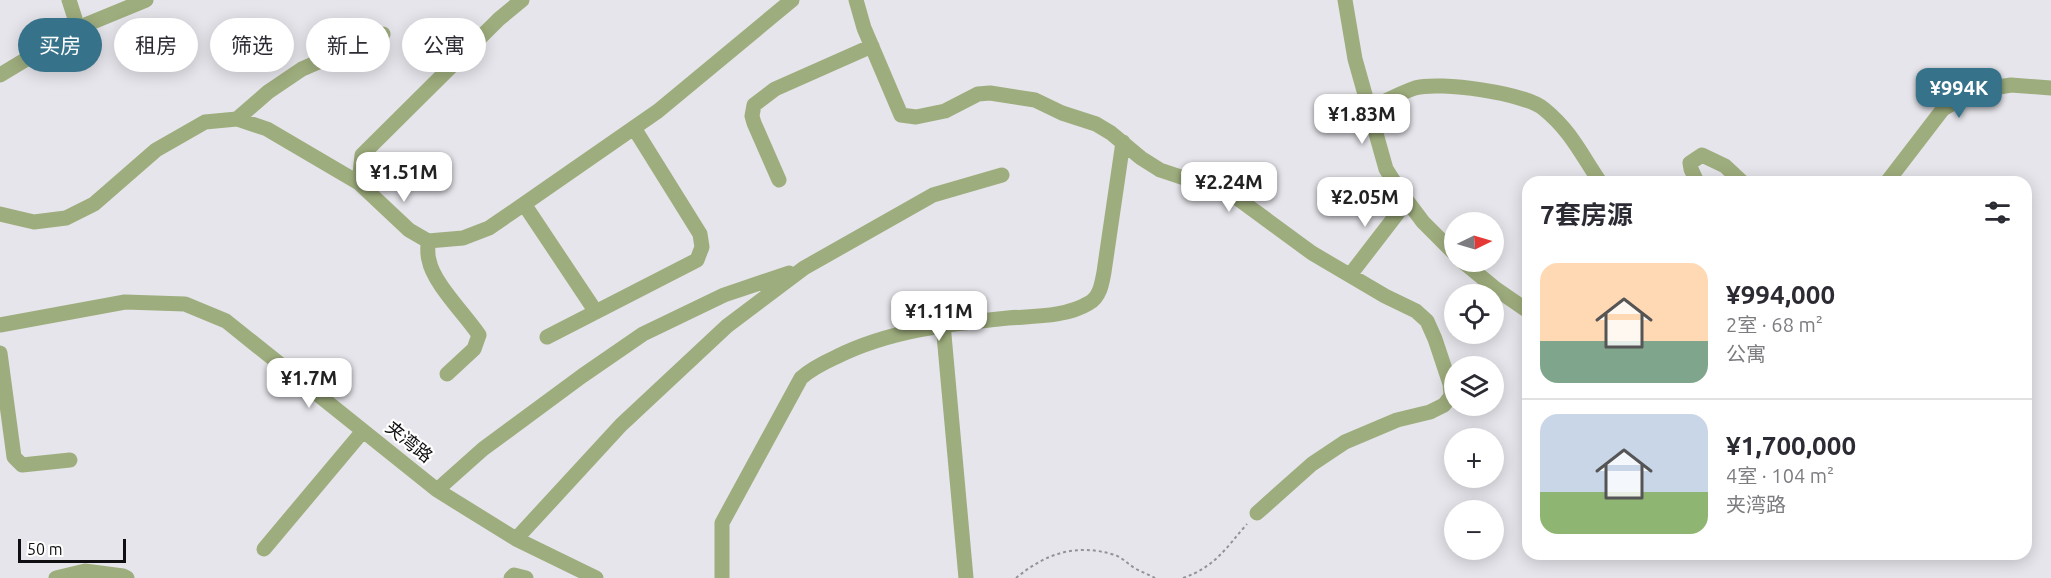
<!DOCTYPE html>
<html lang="zh">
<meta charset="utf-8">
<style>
body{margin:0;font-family:Ubuntu,"Noto Sans SC",sans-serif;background:#f7f7f7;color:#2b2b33;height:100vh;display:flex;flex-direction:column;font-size:22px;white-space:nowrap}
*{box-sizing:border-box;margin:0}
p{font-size:20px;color:#7c7c81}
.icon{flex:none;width:33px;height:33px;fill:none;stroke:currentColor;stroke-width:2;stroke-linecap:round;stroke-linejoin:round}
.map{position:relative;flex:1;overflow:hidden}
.drawer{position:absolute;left:1522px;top:176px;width:510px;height:384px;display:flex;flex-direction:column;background:#fff;border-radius:18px;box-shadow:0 3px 15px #0003}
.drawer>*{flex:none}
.top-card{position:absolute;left:18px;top:18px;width:570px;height:54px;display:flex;gap:12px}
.needle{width:39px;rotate:85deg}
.buttons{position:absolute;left:1444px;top:212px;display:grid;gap:12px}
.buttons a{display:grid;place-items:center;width:60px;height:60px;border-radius:50%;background:#fff;box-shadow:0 3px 15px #0003;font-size:30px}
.scale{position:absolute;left:18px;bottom:15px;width:108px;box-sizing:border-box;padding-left:6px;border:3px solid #0f0f11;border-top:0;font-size:16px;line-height:21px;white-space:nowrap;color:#0f0f11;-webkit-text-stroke:4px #fff;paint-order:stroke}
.price{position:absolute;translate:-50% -51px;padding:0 14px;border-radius:12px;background:#fff;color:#222;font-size:20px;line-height:39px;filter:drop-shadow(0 2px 3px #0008)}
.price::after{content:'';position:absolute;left:50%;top:36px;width:18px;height:14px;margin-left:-9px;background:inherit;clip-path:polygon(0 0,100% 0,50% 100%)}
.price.active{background:#36728a;color:#fff}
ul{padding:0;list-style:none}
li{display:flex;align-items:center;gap:18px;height:150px;padding:0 18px}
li+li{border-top:2px solid #e1e1e2}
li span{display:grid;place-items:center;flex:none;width:168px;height:120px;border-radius:18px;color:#555}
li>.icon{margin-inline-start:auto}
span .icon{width:72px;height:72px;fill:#fffc;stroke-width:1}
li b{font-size:26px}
h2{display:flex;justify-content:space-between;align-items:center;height:72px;padding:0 18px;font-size:26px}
.pill{padding:0 21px;border-radius:27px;background:#fff;box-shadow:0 3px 15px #0003;font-size:21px;line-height:54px}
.pill.active{background:#36728a;color:#fff}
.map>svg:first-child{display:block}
</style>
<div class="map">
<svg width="2051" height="578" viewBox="0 0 2051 578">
<rect width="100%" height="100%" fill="#e5e5eb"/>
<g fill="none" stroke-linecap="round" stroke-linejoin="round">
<path stroke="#929297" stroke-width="2" stroke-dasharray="3 3" stroke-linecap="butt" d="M1016,578C1046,553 1077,543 1115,555C1123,558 1130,566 1138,570C1144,573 1150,575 1155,578
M1183,578C1215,567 1226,548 1247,524"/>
<path stroke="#9ead7d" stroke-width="15" d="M69,0L78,28
M856,0L864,28L901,115L916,117L945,111L978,94L990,93L1035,100L1062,113L1096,124L1111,133L1141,158L1160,170L1208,186L1237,198L1312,253L1385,296L1416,311L1427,321L1435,339L1450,384L1451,396L1444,405L1430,412L1397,420L1345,442L1312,464L1257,513
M1345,0L1355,59L1386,169L1402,194L1423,222L1455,254
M0,75L78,28L146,0
M1369,109C1384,102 1400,93 1415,88C1440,81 1525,93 1544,109C1571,131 1581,154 1600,182
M237,119L268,92L302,69L383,34
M779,180L754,123L752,116L754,105L775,89L872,46
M1697,182L1691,169L1690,163L1702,155L1725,166L1742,182
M1887,182L1943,109L1975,91L2011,85L2051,88
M359,183L362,155L499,19L522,0
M524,204L596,312
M0,214L34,222L66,218L94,204L156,150L205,122L237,119L267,129L359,183L409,230L428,241L463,238L489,228L524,204L658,111L792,0
M428,241C428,247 427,254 429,260C433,283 465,314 479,335L474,349L447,374
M1462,261L1496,289L1528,311
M1350,275L1407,201
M943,324L966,578
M0,325L125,302L185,304L226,321L437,490L516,539L596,578
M547,337L697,260L702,247L700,234L634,128
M0,353L14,457L22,465L70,460
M437,490L483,449L582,376L643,334L724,295L789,273
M516,539L621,425L727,326L804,268L933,195L1002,175
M264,549L363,431
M56,578L85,571L123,576L127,578
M511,578L514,575L526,578
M722,578V523L801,378C811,369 823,363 836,357C890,330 949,324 1008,318C1035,316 1066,317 1089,303C1100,297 1102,283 1104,272L1123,142"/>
</g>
<g text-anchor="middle" stroke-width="4.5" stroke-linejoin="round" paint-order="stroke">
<g font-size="18" fill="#0f0f11" stroke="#fff">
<text transform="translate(409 442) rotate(39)" y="6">夹湾路</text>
</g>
</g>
</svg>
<div class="buttons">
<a><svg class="needle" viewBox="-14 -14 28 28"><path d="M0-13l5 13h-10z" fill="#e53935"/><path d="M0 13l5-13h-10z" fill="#7c7c81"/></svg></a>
<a><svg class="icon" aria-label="locate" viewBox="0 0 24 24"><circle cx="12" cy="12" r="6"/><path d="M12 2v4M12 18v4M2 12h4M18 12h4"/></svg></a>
<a><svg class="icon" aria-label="layers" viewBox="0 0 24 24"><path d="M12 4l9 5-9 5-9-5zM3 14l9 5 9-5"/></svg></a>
<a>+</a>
<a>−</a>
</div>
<div class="scale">50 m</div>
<b class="price active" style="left:1959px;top:119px">¥994K</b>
<b class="price" style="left:1362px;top:145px">¥1.83M</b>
<b class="price" style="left:404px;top:203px">¥1.51M</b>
<b class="price" style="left:1229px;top:213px">¥2.24M</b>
<b class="price" style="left:1365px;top:228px">¥2.05M</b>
<b class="price" style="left:939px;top:342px">¥1.11M</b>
<b class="price" style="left:309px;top:409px">¥1.7M</b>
<div class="top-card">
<a class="pill active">买房</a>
<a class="pill">租房</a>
<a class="pill">筛选</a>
<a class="pill">新上</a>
<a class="pill">公寓</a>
</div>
<section class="drawer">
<h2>7套房源<svg class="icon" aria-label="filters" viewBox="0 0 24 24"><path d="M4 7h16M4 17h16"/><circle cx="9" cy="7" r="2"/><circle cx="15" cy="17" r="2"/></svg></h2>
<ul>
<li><span style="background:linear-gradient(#ffd9b3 65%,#7fa58c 0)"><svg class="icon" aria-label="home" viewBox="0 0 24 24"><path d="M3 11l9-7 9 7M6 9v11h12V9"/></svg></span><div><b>¥994,000</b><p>2室 · 68 m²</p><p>公寓</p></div></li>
<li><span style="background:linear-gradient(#c9d6e8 65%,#8fb573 0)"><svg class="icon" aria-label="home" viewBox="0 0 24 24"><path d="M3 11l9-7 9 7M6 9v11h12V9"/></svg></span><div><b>¥1,700,000</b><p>4室 · 104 m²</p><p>夹湾路</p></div></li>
</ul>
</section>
</div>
